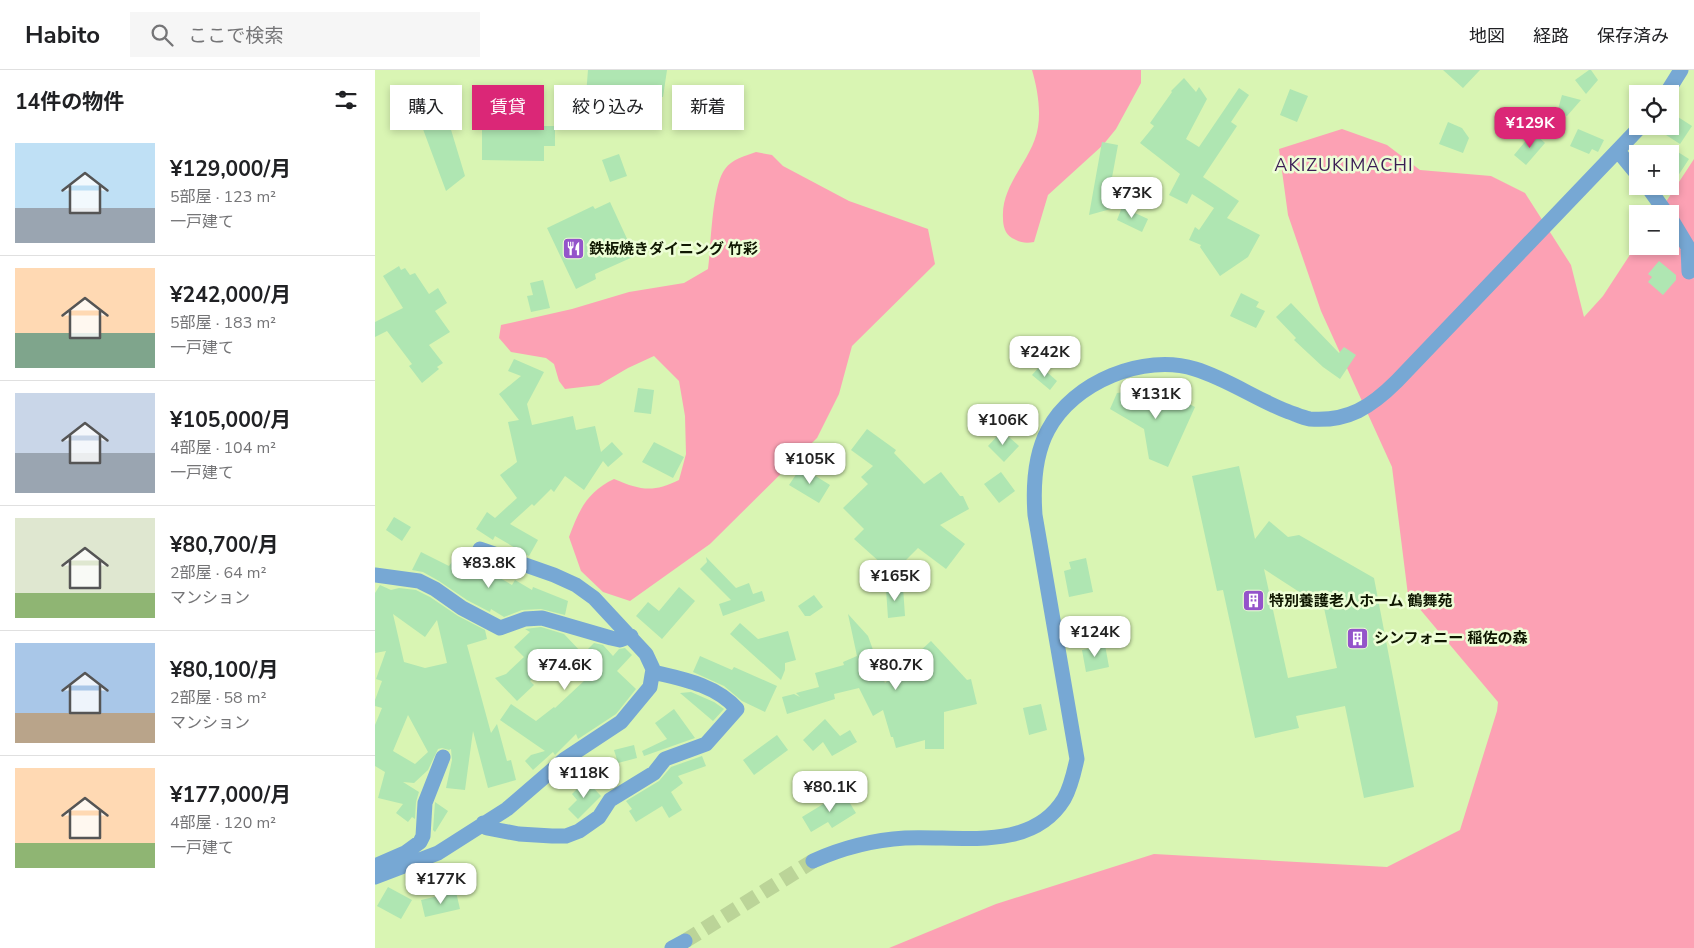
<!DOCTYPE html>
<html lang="ja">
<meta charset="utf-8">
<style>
body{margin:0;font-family:"Nunito Sans","Noto Sans JP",sans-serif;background:#f6f6f6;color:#202124;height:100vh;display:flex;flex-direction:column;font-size:19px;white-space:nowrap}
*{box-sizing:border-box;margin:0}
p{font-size:16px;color:#757577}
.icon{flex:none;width:28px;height:28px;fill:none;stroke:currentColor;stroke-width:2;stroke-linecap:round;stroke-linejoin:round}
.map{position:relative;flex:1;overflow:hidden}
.side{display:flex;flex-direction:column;background:#fff;width:375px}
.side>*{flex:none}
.top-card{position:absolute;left:15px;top:15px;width:475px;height:45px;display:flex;gap:10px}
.controls{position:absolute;left:1254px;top:15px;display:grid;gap:10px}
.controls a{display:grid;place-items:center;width:50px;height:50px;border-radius:0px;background:#fff;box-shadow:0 2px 8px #0003;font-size:25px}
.price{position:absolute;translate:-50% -42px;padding:0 11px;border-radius:10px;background:#fff;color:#222;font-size:16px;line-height:32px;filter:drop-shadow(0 1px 2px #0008)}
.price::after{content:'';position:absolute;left:50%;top:30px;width:15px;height:11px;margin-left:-8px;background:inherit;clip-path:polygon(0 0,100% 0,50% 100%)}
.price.on{background:#db2777;color:#fff}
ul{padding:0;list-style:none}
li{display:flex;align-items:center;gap:15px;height:125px;padding:0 15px}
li+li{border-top:1px solid #e0e0e0}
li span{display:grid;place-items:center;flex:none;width:140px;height:100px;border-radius:0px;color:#555}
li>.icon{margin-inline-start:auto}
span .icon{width:60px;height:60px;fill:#fffc;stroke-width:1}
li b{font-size:21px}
h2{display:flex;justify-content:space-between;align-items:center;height:60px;padding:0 15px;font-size:21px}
.tag{padding:0 18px;border-radius:0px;background:#fff;box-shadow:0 2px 8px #0003;font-size:18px;line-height:45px}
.tag.on{background:#db2777;color:#fff}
header{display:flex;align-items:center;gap:30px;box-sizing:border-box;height:70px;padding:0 25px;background:#fff;border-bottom:1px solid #e0e0e0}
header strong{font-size:24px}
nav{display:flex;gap:28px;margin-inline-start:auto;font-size:18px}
.search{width:350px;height:45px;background:#f6f6f6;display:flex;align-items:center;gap:12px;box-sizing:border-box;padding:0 18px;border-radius:0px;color:#757577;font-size:19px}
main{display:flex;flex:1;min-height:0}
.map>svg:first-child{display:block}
</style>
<header>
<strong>Habito</strong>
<div class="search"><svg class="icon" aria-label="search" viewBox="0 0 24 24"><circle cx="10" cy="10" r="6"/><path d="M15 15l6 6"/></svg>ここで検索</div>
<nav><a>地図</a><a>経路</a><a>保存済み</a></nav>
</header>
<main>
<section class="side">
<h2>14件の物件<svg class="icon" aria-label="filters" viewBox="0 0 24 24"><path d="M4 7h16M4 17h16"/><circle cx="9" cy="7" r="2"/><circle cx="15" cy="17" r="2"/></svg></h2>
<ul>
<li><span style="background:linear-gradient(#bfe0f5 65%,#9aa5b1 0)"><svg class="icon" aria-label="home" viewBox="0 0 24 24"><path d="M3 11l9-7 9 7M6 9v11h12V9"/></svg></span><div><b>¥129,000/月</b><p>5部屋 · 123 m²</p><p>一戸建て</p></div></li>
<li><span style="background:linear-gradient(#ffd9b3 65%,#7fa58c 0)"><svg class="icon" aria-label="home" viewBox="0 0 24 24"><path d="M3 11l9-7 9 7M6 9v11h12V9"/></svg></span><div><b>¥242,000/月</b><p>5部屋 · 183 m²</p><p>一戸建て</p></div></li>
<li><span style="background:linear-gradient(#c9d6e8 60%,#9aa5b1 0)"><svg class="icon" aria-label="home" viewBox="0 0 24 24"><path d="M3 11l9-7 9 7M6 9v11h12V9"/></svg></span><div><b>¥105,000/月</b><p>4部屋 · 104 m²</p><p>一戸建て</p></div></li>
<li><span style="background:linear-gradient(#dfe7d0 75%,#8fb573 0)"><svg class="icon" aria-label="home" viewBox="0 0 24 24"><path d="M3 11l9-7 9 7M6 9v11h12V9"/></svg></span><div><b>¥80,700/月</b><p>2部屋 · 64 m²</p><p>マンション</p></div></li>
<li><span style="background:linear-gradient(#a9c7e8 70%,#b9a48a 0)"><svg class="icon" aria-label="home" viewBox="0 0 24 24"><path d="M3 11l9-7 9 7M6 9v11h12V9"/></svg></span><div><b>¥80,100/月</b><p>2部屋 · 58 m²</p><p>マンション</p></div></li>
<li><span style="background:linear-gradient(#ffd9b3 75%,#8fb573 0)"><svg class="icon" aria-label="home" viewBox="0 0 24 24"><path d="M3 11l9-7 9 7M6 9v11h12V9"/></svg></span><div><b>¥177,000/月</b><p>4部屋 · 120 m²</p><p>一戸建て</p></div></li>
</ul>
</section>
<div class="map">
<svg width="1319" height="878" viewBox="0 0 1319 878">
<rect width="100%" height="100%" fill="#d9f5b3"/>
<path fill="#fca1b4" d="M657,0H766V13L741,59L728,75L673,125L659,172C650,174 644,172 637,168C630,164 628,156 628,148C626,113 658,90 663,57C666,39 662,17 657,0Z
M967,59L1012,75L1045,100L1116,106L1150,123L1196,195L1209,247L1228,226L1262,174V176H1295V144H1283L1319,89V878H514L621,834L779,784L1012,797L1085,760L1122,641L1123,632L1033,525L1017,397L946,241L913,145L904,79Z
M381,82L397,85L408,96L474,131L553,159L560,194L477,276L464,324L442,368L335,474L255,531L228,522L206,501L194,467C204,440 212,422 239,409C265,420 278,423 304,410L311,384L310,346L304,311L279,286L253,298L224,315L190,319L184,311L179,294L171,288L136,282L124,268L126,255L197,239L254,222L309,213L333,199C336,177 337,115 350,99C357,89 370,86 381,82Z"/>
<path fill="#afe6b2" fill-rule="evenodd" d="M213,0H292L288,27L211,25Z
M1068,0H1105L1088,18Z
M1214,0H1216L1223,10L1211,24L1200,10Z
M809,8L821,22L824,17L832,29L811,69L824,77L864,18L874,25L856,52L862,56L828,107L864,131L852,148L885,165L873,187L845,206L825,177L826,175L814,170L820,157L824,160L839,138L817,124L812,134L794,125L805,104L765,73L779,56L775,53L797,22L796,21Z
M915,19L933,26L922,52L905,45Z
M64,20L90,106L71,121L39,35Z
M1187,25L1206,30L1192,46L1182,43Z
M1303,47L1317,56L1305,74L1291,65Z
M1073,52L1087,58L1094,68L1088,83L1064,74Z
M107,56H180V76H169V91L107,90Z
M1203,59L1229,70L1223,82L1217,79L1214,84L1195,76Z
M1158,62L1170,73L1151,95L1139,85Z
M727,72L743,75L736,113L743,137L714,145Z
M1295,77L1314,89L1295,118Z
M244,84L252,106L235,112L227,90Z
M235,132L260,186L220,204L221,209L201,219L172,158L218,136L220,139Z
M747,137L773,149L767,162L742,150Z
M1284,191L1301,205V210L1288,225L1273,212L1277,207L1273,204Z
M24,196L26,200L30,198L35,205L40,203L54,224L63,218L72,233L60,241L75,262L54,275L68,293L62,297L64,299L47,313L34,296L37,294L12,261L0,267V252L28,238L8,206Z
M168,210L175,238L156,242L152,226L158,225L155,213Z
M866,223L884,232L881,237L890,241L881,258L855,246Z
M916,233L964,283L969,277L981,285L965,309L948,297L919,270L921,268L901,247Z
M139,289L169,302L152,334L157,355L198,346L201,360L220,356L226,382L237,372L248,384L233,397L228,391L209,420L190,406L179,422L176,419L159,436L157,434L135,454L163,470L154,486L120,466L118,470L101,459L112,442L120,448L142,428L125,405L142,392L133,352L144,350L124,324L146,306L133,301Z
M665,296L682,311L675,320L657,305Z
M263,318L279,320L276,344L259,342Z
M783,318L820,337L793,397L774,389L769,359L735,339L742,323Z
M492,359L521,380L519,383L549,414L566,402L585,426H588L594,439L565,455L590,474L571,499L543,478L520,501L511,491L507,494L479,469L489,459L468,438L493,414L486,407L498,396L476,380Z
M627,361L644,376L629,392L613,376Z
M279,372L309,387L298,408L267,392Z
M864,396L880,469L894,451L913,467L924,465L999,508L1039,717L989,728L970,636L921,646L924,658L880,668L848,520L842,521L817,406ZM889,499L949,538L962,598L913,608Z
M426,397L455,415L444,433L414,415Z
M626,402L640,421L624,433L609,414Z
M19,447L36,457L27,471L11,460Z
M46,482L74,496L79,489L106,508L111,500L137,515L140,510L157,520L158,517L193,531L190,545L166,539L147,540L129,547L116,539L115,542L92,530L64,511L48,502L37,500Z
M331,487L361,518L374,513L378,524L387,521L390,531L348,546L344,534L356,530L325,499L332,492Z
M711,488L718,522L694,527L689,501L696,499L694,492Z
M5,515L16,520L24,518L41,520L55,527L83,546L110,560L112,569L92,575L116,663L122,654L132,691L136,690L141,710L113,718L98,661L90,720L71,718L77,690L76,679L74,680L67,678L63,679L53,700L39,713L28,712L44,722L41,732L40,749L37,747L33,752L21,743L28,734L3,728L10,702L0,696V655L7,638L0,636V630L7,611L1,609L11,581L0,583V523ZM18,544L50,567L62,550L72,593L50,598L29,592ZM33,645L53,682L40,694L18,681Z
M304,517L320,531L287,569L261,546L273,532L284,541Z
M528,517L530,546L513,548L511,519Z
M439,525L448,537L435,546H430L423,536Z
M473,544L493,566L510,613L556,571L592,610L596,609L602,634L569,642V679H550V670L521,678L518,667H516L508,640L498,646L484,618L459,624L460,629L412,644L407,627L419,624L425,627L421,623L444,617L440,603L469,595L468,592L482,586Z
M365,553L383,569L413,561L421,590L410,593V600L406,610L355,564Z
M166,557L189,564L208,584L219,573L228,575L238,586L244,579L250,578L257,585L242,601L261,619L241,644L203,669L201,664L180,685L178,682L158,700L150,691L156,685L170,681L125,650L136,634L161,651L179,637L180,638L210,610L183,585L155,611L159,615L142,631L120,608L131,604L149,587L139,577L155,562L150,559Z
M730,575L734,597L711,602L707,580Z
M325,586L357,600L359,597L402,616L390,642L367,631L349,616L318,602Z
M316,622L339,632L349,639L338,651L305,623Z
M666,634L672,660L654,665L648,638Z
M299,639L320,668L269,686L267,681L292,669L280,653Z
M450,649L465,666L475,660L482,672L457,686L448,672L438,681L428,670Z
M402,665L413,680L379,705L368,690Z
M259,675L262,688L243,693L239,680Z
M327,686L331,696L303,706L308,713L296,722L307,740L294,748L287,736L261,752L254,741L257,739L251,731L284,711L296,697Z
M231,693L234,707L215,712L211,698Z
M211,710L226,726L203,749L193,739L202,730L197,724Z
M468,722L481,743L457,758L453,752L436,762L427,747Z
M60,732L73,741L60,762L58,760Z
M13,817L37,830L26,849L2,836Z
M81,822L85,839L50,847L46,830Z"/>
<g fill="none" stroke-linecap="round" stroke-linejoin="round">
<path stroke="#bbd498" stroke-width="15" stroke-dasharray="15 8" stroke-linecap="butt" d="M310,871L438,791"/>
<path stroke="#77a8d4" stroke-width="15" d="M1291,24L1306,0
M1243,81L1262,104
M1272,116L1292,144
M1295,147L1313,177L1314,202
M0,505L44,511L60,519L87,538L125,558L150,549L167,548L236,568L245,570L256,566
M108,753L112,758L144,764L177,766H191L204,761L224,747L235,730L279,703L290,689L331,674L362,639C341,615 308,609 278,602
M438,791C467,778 497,770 530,768C582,765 656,783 689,729C696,717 699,702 702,689L660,445C658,417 659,386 673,360C698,312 769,283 820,299C853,309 882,330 914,342C920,344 928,348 935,349C973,352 996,337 1022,311L1266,56
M0,796L30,783L45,772L48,766L50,733L68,687
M0,807L63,783L132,739L190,689L246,652L275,617L278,599L271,584L219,528L201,515L179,505L105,479
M297,878L310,871"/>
</g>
<defs>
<symbol id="restaurant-square" viewBox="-11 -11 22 22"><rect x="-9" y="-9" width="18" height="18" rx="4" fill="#9454ca" stroke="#edfed6"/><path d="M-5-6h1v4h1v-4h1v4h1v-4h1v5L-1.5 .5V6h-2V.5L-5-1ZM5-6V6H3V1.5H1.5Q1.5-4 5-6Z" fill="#fff"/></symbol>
<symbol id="building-square" viewBox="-11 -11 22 22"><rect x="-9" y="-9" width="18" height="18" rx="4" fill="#9454ca" stroke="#edfed6"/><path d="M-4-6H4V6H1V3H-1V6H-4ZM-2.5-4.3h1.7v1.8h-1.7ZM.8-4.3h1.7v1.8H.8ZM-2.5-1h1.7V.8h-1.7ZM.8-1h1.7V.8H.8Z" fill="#fff"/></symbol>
</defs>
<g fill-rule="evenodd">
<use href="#restaurant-square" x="186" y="166" width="25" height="25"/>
<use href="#building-square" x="866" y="518" width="25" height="25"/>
<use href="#building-square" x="970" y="556" width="25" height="25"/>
</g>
<g text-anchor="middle" stroke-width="5" stroke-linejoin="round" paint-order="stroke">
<g font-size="15" font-weight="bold" fill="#0f1701" stroke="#edfed6" text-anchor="start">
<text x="214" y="184">鉄板焼きダイニング 竹彩</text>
<text x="894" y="536">特別養護老人ホーム 鶴舞苑</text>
<text x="999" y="573">シンフォニー 稲佐の森</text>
</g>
<g font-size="18" letter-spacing="1" fill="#3b1d55" stroke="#edfed6">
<text x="969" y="101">AKIZUKIMACHI</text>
</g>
</g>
</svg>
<div class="controls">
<a><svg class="icon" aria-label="locate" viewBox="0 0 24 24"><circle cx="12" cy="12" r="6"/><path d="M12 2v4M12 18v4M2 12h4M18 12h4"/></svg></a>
<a>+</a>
<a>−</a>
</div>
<b class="price on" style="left:1155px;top:79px">¥129K</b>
<b class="price" style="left:757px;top:149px">¥73K</b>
<b class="price" style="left:670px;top:308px">¥242K</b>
<b class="price" style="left:781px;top:350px">¥131K</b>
<b class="price" style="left:628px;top:376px">¥106K</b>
<b class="price" style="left:435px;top:415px">¥105K</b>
<b class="price" style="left:114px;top:519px">¥83.8K</b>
<b class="price" style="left:520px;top:532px">¥165K</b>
<b class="price" style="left:720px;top:588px">¥124K</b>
<b class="price" style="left:190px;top:621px">¥74.6K</b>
<b class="price" style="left:521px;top:621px">¥80.7K</b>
<b class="price" style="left:209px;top:729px">¥118K</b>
<b class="price" style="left:455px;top:743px">¥80.1K</b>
<b class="price" style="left:66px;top:835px">¥177K</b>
<div class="top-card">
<a class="tag">購入</a>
<a class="tag on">賃貸</a>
<a class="tag">絞り込み</a>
<a class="tag">新着</a>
</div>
</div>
</main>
